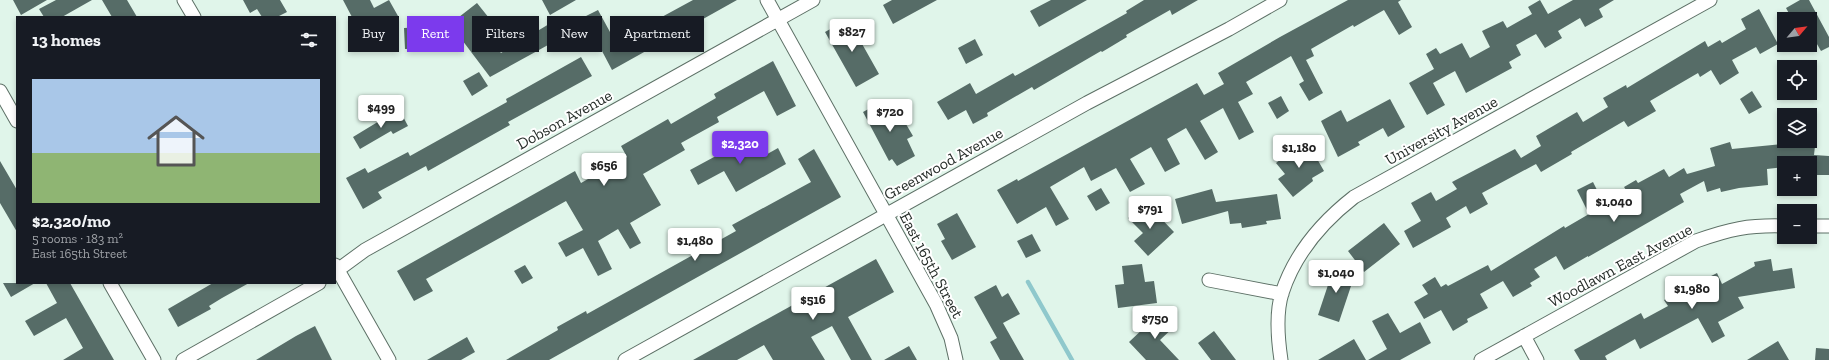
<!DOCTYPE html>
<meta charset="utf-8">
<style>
body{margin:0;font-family:"Zilla Slab",serif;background:#242831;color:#f1f3f6;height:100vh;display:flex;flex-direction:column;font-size:15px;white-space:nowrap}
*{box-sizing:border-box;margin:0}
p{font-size:13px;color:#9ea1a6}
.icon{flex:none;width:22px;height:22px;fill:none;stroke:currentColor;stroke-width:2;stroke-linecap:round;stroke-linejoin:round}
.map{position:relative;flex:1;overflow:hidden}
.drawer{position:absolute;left:16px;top:16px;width:320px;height:268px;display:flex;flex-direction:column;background:#171b24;border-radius:0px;box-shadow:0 2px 6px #0003}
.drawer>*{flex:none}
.hud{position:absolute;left:348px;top:16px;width:380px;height:36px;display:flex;gap:8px}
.needle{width:26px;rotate:61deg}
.controls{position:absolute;left:1777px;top:12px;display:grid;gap:8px}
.controls a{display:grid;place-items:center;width:40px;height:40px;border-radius:0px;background:#171b24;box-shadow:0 2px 6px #0003;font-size:20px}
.price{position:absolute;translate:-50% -34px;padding:0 9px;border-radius:4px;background:#fff;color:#222;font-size:13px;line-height:26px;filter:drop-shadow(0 1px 2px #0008)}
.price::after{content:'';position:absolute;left:50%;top:24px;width:12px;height:9px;margin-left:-6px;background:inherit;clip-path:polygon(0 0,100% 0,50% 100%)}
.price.current{background:#7c3aed;color:#fff}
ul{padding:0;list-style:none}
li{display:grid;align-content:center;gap:8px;height:212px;padding:0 16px}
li+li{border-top:1px solid #363941}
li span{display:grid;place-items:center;height:124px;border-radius:0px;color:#555}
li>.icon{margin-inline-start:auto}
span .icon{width:72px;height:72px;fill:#fffc;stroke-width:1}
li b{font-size:17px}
h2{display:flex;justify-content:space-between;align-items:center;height:48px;padding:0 16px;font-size:17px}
.chip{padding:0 14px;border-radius:0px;background:#171b24;box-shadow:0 2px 6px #0003;font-size:14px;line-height:36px}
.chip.current{background:#7c3aed;color:#fff}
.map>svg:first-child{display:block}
</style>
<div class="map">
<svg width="1829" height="360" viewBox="0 0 1829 360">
<rect width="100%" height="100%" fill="#e0f5ea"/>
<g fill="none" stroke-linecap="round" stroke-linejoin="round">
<path stroke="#8fc8cc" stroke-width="4.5" d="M1028,282L1072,360"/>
</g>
<path fill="#566c67" d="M13,0H47L21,15Z
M56,0H92L62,17H44L39,9Z
M102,0H127L137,17H112Z
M243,0H280L287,12L277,17H262L257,9L250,13Z
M343,0H370L374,8L389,0L398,16L362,36Z
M542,0H576L550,15Z
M693,0H737L612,70L584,17L598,10L610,32L620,26L625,37Z
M892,0H937L893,24L883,5Z
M1051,0H1087L1039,27L1030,11Z
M1144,0H1198L1172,15L1170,10L1126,35L1127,37L1102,52L1101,51L1034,90L1032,87L987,113L988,116L973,124L966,110L948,120L937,102L970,83L976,94L1013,73L1015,76L1127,13L1126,11Z
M1348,0H1401L1398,2L1412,27L1399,35L1384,10L1354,27L1353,25L1311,49L1314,56L1306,60L1323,93L1309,101L1299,84L1304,81L1291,56L1246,82L1253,94L1238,102L1254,132L1239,140L1223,108L1200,121L1218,152L1205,160L1186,128L1167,139L1180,164L1165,172L1151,147L1130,159L1145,184L1130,192L1116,168L1091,181L1084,167L1050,187L1069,219L1056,226L1046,207L1017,224L997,190L1017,179L1018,181L1197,83L1204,95L1224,84L1218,73L1280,37Z
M1540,0L1548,14L1573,0H1614L1599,9L1603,17L1585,27L1580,18L1558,31L1562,38L1545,48L1536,34L1516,45L1521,55L1509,62L1512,68L1466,93L1455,71L1433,83L1445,105L1427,115L1409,83L1434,69L1426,54L1436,48L1440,54L1462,43L1470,58L1490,47L1482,31L1503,21L1507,28L1532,14L1528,7Z
M1800,0H1809L1829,37V47L1821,51L1810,32V19H1792L1786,8Z
M477,3L489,18L479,25L501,53L559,18L568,34L490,77L450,24Z
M1759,9L1778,44L1760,54L1756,47L1732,60L1739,73L1720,85L1711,70L1700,77L1698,73L1650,101L1656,111L1628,127L1624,121L1571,152L1572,154L1541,172L1536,164L1482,193L1488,204L1470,214L1466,206L1446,218L1451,227L1413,248L1404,231L1421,221L1411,203L1431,192L1436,201L1457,189L1452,182L1515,149L1521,158L1541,146L1536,136L1577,112L1583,122L1608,107L1603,98L1626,85L1627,88L1705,41L1708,47L1720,40L1722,43L1746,29L1741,19Z
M848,19L879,74L856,87L825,32Z
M441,26V48L405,49L404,28Z
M975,39L983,55L966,64L958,48Z
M581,57L592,76L508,122L510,125L428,171L426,166L378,192L382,198L363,209L346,178L365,168L368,173L408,152L410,156L507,102L506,99Z
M773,61L796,106L777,116L764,91L717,117L719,122L681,143L685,150L643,174L661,205L630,223L641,243L630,249L618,229L598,241L612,269L598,276L583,248L566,257L558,243L583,230L566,201L426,279L433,291L414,301L397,271L575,171L581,183L627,157L621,146L668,119L671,124L716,98L714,94Z
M479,72L488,86L472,96L463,81Z
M1752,91L1762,107L1749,114L1740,99Z
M1281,96L1289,111L1277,119L1268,103Z
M1390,99L1405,127L1388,137L1383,128L1358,142L1360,145L1338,157L1321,121L1341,110L1347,122Z
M885,100L897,122L903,119L913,136L907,139L915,156L897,166L892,159L889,161L863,112Z
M399,109L408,126L393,134L391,131L360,149L353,137Z
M751,137L762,157L778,148L786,164L736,192L724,171L698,185L690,170Z
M1730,142L1732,149L1783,144L1815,146L1814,155L1829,156V175H1810V163H1784V167L1767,169L1768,185L1739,188L1721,192L1720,188L1707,192L1704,181L1680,194L1684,202L1588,257V256L1564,270L1556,256L1534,269L1540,277L1530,283L1532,286L1513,297L1503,281L1480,294L1488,308L1467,319L1468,322L1453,331L1441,310L1424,319L1414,302L1428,294L1422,285L1435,277L1441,287L1446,284L1448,286L1488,265L1491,271L1564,226L1565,228L1589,214L1577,190L1593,182L1605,206L1628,193L1624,187L1636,180L1638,183L1664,169L1669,177L1684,168L1687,174L1715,166L1710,148Z
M1302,143L1309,152L1312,150L1324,171L1312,178L1313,181L1293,197L1278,179L1285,174L1276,163Z
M814,149L841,197L549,360H506L558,330L557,327L586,311L587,314L736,231L732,225L811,182L798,159Z
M0,161L17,190V232L0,203Z
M1101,188L1110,203L1096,211L1087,196Z
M1212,189L1216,202L1277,194L1281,219L1266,221L1267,224L1242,228L1241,223L1230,224L1228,211L1182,224L1175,199Z
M1150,207L1174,232L1148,256L1134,241L1143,233L1128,218L1136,210Z
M957,213L976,247L952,260L941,241L945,239L937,224Z
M1384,223L1400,244L1364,272L1348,251Z
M1032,234L1041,251L1026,258L1017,241Z
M876,259L894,292L848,317L872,360H851L832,326L811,337L825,360H773L764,345L737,360H693Z
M1771,259L1773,271L1792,268L1795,288L1738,297L1744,308L1718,322L1725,336L1712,343L1698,318L1640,349L1635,339L1605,356L1607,360H1580L1574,350L1641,313L1644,319L1668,306L1664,300L1717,273L1722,284L1755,266L1754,262Z
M1142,264L1145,282L1154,281L1157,303L1118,308L1115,285L1124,284L1122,266Z
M525,265L533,278L522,284L514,271Z
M1334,267L1355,274L1339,322L1318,315Z
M3,283H35L11,297Z
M46,283H70L114,360H63L83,348L66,318L34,336L25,321L57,303Z
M213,283H249L222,298L209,306L211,309L178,327L168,309Z
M996,285L1002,297L1008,293L1020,314L1003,323L1024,360H1000L990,342L997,338L974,297Z
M1162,311L1176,325L1160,340L1179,360H1146L1129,342Z
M1388,313L1400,333L1420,322L1431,343L1400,360H1368L1387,349L1372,321Z
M315,326L332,360H256L296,336Z
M1214,331L1236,360H1211L1198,343Z
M467,337L475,352L461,360H427Z
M1354,339L1366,360H1318Z
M1778,341L1789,360H1747Z
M909,346L917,360H884Z
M1816,348L1829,349V360H1815Z"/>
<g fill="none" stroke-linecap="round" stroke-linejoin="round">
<defs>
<path id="street" d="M184,0L194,17
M767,0L936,304L951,338L956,360
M0,91L17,121
M1810,226H1829
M335,265L389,360
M335,272L365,250L813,0
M1209,280L1282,294
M110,283L154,360
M1524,336L1537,360
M183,360L319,283
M625,360L1087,103L1229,29L1280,0
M1281,360C1278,340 1276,312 1282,293C1295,253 1322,222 1354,197L1710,0
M1481,360L1696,241C1730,229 1748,225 1784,226"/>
</defs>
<use href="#street" stroke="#5d7066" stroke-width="15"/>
<use href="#street" stroke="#fff" stroke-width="13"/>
</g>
<g text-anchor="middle" stroke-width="4" stroke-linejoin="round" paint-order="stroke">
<g font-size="16" fill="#262d29" stroke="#fff">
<text transform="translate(564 119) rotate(-29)" y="6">Dobson Avenue</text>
<text transform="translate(1441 130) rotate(-29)" y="6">University Avenue</text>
<text transform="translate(943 163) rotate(-29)" y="6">Greenwood Avenue</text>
<text transform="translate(932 265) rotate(62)" y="6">East 165th Street</text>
<text transform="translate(1620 265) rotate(-28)" y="6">Woodlawn East Avenue</text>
</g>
</g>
</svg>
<div class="controls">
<a><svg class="needle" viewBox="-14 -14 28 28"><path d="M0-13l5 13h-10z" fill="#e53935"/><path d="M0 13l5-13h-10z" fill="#9ea1a6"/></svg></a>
<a><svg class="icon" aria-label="locate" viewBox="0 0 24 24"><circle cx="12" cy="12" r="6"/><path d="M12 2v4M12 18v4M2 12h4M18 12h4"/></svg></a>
<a><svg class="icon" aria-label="layers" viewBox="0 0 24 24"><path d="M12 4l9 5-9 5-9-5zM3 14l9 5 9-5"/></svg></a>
<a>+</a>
<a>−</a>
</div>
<b class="price" style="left:852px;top:53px">$827</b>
<b class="price" style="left:381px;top:129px">$499</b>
<b class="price" style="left:890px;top:133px">$720</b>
<b class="price current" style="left:740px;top:165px">$2,320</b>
<b class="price" style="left:1299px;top:169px">$1,180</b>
<b class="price" style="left:604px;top:187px">$656</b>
<b class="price" style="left:1614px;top:223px">$1,040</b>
<b class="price" style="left:1150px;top:230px">$791</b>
<b class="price" style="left:695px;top:262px">$1,480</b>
<b class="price" style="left:1336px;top:294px">$1,040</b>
<b class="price" style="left:1692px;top:310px">$1,980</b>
<b class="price" style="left:813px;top:321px">$516</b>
<b class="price" style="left:1155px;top:340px">$750</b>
<div class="hud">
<a class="chip">Buy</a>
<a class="chip current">Rent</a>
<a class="chip">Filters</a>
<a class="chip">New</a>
<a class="chip">Apartment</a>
</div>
<section class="drawer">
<h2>13 homes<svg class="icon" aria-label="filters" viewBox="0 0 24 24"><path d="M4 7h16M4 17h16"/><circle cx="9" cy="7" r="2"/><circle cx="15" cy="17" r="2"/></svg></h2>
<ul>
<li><span style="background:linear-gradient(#a9c7e8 60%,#8fb573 0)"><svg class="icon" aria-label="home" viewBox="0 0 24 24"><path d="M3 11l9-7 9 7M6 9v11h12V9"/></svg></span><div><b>$2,320/mo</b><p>5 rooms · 183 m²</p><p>East 165th Street</p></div></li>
</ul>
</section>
</div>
